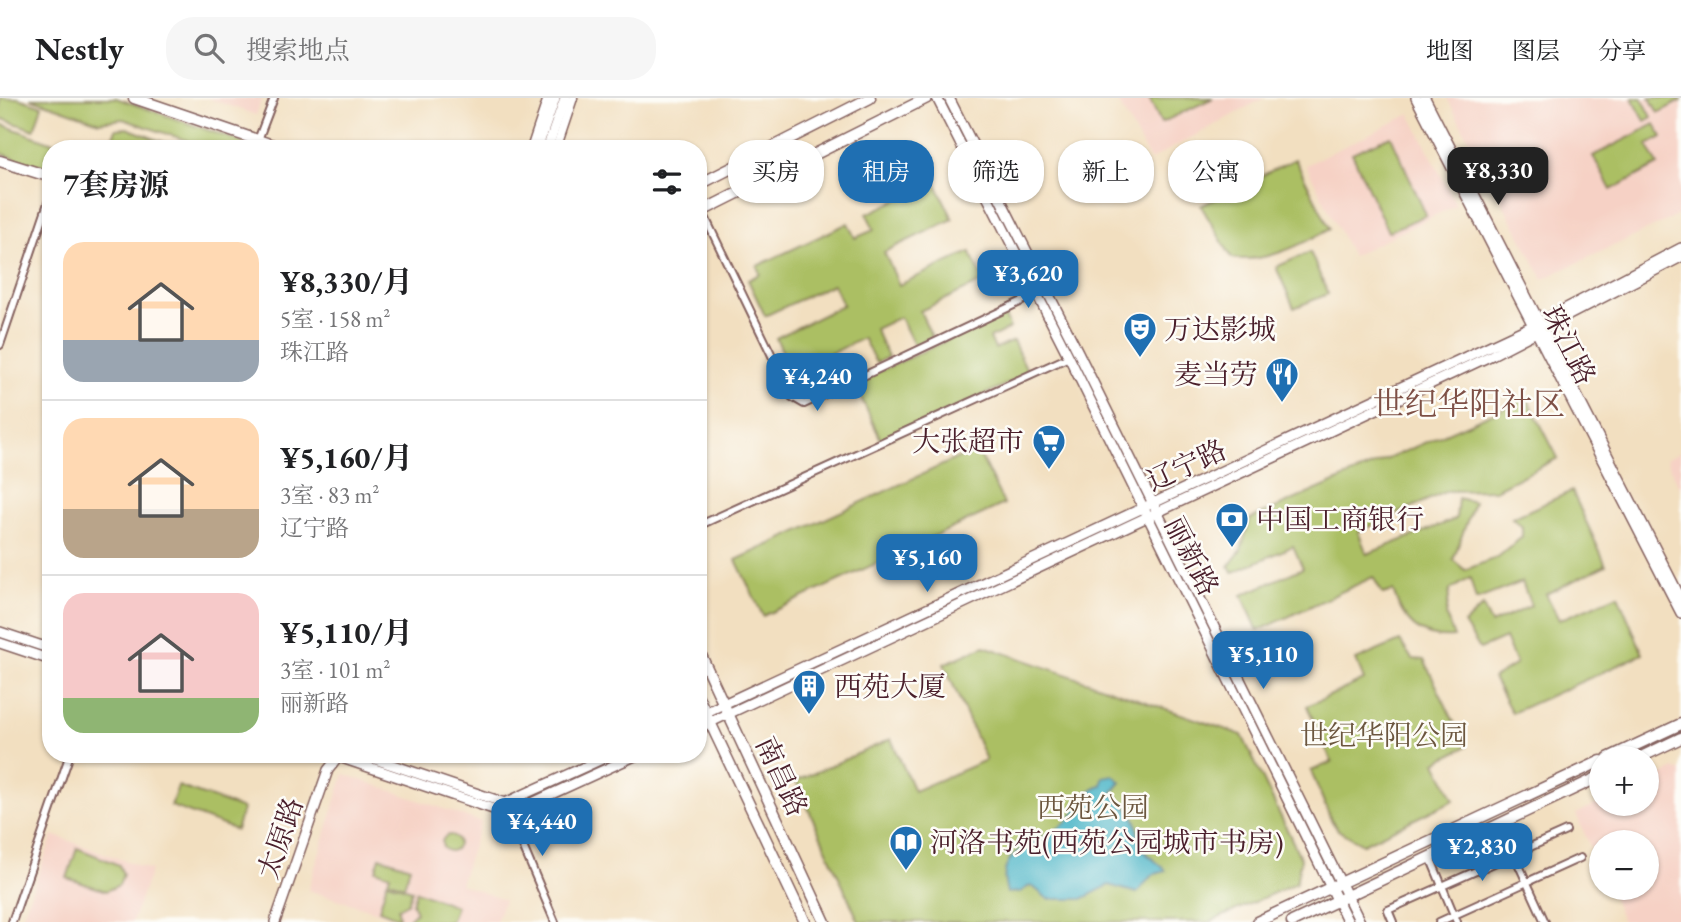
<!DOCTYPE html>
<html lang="zh">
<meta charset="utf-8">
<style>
body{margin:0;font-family:"EB Garamond","Noto Serif SC",serif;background:#f6f6f6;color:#202124;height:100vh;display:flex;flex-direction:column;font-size:26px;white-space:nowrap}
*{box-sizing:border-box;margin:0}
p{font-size:23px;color:#757577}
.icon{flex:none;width:38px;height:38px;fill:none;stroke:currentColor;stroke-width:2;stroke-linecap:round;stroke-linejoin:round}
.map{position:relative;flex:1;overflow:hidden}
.details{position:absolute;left:42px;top:42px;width:665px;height:623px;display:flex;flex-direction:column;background:#fff;border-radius:28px;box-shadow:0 2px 5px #0004}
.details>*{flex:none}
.guide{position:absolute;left:728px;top:42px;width:665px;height:63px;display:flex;gap:14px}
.buttons{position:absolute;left:1589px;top:648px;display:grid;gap:14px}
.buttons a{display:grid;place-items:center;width:70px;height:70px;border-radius:50%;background:#fff;box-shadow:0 2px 5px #0004;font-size:35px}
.price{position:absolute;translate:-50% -60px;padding:0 16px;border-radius:14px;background:#1f6fb2;color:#fff;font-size:23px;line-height:46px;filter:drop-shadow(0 2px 4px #0008)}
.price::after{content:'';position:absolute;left:50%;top:42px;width:21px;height:16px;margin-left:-10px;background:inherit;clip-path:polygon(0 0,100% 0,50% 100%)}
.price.current{background:#222;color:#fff}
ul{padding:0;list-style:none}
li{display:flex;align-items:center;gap:21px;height:175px;padding:0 21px}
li+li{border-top:2px solid #e0e0e0}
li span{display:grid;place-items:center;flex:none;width:196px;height:140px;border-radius:21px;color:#555}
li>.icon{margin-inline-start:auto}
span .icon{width:84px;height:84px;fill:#fffc;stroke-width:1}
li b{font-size:30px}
h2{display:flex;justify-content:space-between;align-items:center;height:84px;padding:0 21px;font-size:30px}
.pill{padding:0 24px;border-radius:28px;background:#fff;box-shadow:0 2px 5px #0004;font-size:24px;line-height:63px}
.pill.current{background:#1f6fb2;color:#fff}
header{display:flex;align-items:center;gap:42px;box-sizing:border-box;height:98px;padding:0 35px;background:#fff;border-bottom:2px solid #e0e0e0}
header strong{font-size:33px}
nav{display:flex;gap:38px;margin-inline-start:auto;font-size:24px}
.search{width:490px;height:63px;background:#f6f6f6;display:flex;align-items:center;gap:18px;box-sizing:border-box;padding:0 24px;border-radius:28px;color:#757577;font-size:26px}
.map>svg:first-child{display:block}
</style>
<header>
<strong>Nestly</strong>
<div class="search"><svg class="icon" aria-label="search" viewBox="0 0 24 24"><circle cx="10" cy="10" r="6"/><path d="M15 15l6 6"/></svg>搜索地点</div>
<nav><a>地图</a><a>图层</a><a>分享</a></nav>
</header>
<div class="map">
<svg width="1681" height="824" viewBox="0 0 1681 824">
<rect width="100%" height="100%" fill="#fdfcf7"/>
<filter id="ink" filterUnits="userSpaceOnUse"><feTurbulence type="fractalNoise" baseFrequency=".0143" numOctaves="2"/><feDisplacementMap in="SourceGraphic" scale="14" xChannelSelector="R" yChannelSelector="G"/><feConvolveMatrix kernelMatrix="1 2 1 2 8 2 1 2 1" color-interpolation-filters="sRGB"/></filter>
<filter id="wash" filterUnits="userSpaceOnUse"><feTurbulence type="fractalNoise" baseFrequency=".00686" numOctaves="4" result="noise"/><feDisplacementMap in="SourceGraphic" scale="28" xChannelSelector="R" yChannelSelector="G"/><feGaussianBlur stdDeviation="1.57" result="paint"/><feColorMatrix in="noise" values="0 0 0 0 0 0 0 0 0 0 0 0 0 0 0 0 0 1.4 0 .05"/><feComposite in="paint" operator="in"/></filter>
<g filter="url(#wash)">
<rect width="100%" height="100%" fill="#f2dfc0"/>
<path fill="#f6d1c5" d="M207,0H262L256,17Z
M1116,0H1264L1150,62Z
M1447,0H1681V116L1543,181Z
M1410,16L1456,107L1352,158L1306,67Z
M1681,354V392L1666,361Z
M1675,671L1681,673V824H1623L1608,789H1647V744H1601V774L1576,716L1601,704L1647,705V684Z
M344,676L481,724L460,786L504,802L496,824H410L308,792Z
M53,737L151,772L132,824H36L22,819Z"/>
<path fill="#abbf63" stroke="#7a6f47" stroke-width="2" d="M0,0H18L42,8L34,32L0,20Z
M30,0H116L262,51H195L186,42L123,21L99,24Z
M1149,0H1213L1161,25Z
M1632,0H1642L1652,19L1645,23Z
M1650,0H1681V3L1658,15Z
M0,26L70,51H51V73L0,55Z
M1655,26L1662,39L1647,47L1658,67L1611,92L1593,58Z
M127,30L181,51H109L116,31Z
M1391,38L1426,117L1388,134L1352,55Z
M1295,61L1330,131C1302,146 1265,166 1232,160L1201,108Z
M935,84L953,121L884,154L899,187L970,154L984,183L920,213L932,239L914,247L900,219L875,231L888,259L876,265L863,240L792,274L776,240L843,207L833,186L765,218L748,182L760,176L757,168L848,125L855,140L874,132L867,116Z
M1310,154L1328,196L1294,210L1276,169Z
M1004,216L1010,230L990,240L995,251L1013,243L1029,276L882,344L854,285Z
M1527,300L1558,360L1495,392L1447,393L1358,434L1367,456L1456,421L1458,400L1474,404L1453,462L1465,472L1498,459L1522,439V429L1512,420L1572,393L1606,467L1546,496L1559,522L1618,497L1643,556L1512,615L1493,580L1516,566L1505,540L1480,551L1464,526L1483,508L1491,526L1531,508L1522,484L1476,502L1470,480L1450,492L1446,517L1454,539C1419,542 1403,523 1393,493L1383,496L1373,479L1258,533L1242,497L1303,470L1293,448L1232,475L1229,468L1241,452L1250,421Z
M977,351L1004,406L763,518L736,462Z
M1400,543L1412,561L1424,562L1466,649L1436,664L1454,702L1363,746L1338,732L1331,722L1311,673L1332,664L1307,608L1364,582L1356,562Z
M984,548L1242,637L1301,761L1296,785L1210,824H859L796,683L891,641L914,693L986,662L944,566Z
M178,688L243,711L236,732L171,708Z
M442 745a8 8 0 1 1 16 0a8 8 0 1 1-16 0Z
M77,750L119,767L123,776L119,787L106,793L67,780Z
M380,759L410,769L404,788L388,782L390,777L376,772Z
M387,784L412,792L407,805L398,810L399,820L379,812Z
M416,793L456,808L450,824L408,822L416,814L412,805Z"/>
<path fill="#4bb5c8" stroke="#4a6a7a" stroke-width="2" d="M1113,677L1121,684L1112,695C1119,704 1131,710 1135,721C1139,730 1136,740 1141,749C1146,758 1159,764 1166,773L1152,777L1137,795L1109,787L1082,801H1048L1031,787L1020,794L1007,795C991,742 1053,748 1075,714C1078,709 1076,704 1078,699L1102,687L1103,679Z"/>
</g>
<g filter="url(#ink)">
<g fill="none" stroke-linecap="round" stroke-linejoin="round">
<defs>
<path id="minor" d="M258,42L274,0
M702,113L792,299L804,306L1037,196
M0,247L51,96
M698,428L1069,259
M508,713L555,824
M1500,726L1545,824
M1430,759L1457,824
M12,824L70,656
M1393,824L1388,812L1566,733
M1439,824L1580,760"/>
<path id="tertiary" d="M531,51L548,0
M556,51L573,0"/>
<path id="secondary" d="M937,0L1069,259L1348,824
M949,0L1078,254L1360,824
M1416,0L1681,515
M1425,0L1681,501
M537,51L555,0
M547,51L565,0
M0,534L51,551
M0,545L51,562
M698,618L1534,227L1681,150
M698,630L1492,257L1681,159
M330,656L508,716L639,656
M360,656L505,705L613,656
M275,824L328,672L340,657"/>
<path id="primary" d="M134,0L284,51
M0,63L51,79
M698,87L870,0
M698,115L927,0
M698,551L825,824
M698,599L805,824
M1608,660L1681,626
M1639,660L1681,640
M1257,824L1601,663
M1292,824L1601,678"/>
</defs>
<use href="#minor" stroke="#85625f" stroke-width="10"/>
<use href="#tertiary" stroke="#85625f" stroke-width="11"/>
<use href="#secondary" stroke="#85625f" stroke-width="12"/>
<use href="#primary" stroke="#85625f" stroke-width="13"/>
<use href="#minor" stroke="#fff" stroke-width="6"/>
<use href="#tertiary" stroke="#fff" stroke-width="8"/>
<use href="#secondary" stroke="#fff" stroke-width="9"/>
<use href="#primary" stroke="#fff" stroke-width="10"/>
</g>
</g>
<defs>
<symbol id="theatre-pin" viewBox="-11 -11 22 30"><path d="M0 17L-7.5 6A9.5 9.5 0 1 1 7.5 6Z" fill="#1f6fb2" stroke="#fdfcf7"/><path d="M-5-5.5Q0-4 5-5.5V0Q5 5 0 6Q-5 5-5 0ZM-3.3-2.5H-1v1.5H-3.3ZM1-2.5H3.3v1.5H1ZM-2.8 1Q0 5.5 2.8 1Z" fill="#fff"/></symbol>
<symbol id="restaurant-pin" viewBox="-11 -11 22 30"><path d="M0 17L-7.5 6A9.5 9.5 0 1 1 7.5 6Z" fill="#1f6fb2" stroke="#fdfcf7"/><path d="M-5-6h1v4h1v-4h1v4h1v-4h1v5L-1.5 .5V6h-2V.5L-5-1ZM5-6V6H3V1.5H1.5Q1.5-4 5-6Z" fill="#fff"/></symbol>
<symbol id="supermarket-pin" viewBox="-11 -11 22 30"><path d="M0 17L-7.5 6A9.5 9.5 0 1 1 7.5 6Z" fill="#1f6fb2" stroke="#fdfcf7"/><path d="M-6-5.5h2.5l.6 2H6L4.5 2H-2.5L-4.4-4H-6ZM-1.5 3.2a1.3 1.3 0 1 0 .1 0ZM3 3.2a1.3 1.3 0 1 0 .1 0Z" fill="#fff"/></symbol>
<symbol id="bank-pin" viewBox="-11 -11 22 30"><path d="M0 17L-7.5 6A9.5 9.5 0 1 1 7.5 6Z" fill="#1f6fb2" stroke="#fdfcf7"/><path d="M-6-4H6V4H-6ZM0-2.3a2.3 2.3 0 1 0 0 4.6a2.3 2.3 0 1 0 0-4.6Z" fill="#fff"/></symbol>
<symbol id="building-pin" viewBox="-11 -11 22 30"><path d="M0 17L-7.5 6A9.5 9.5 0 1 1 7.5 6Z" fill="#1f6fb2" stroke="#fdfcf7"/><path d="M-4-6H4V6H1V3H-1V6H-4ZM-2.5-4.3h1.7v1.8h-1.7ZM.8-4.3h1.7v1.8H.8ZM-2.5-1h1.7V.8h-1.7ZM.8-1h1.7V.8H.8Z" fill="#fff"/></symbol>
<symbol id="library-pin" viewBox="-11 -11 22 30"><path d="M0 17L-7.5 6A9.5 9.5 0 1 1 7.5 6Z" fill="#1f6fb2" stroke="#fdfcf7"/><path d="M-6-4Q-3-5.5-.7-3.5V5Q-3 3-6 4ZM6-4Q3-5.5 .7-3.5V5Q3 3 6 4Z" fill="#fff"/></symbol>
</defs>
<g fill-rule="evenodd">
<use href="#theatre-pin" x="1121" y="212" width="38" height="52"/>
<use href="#restaurant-pin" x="1263" y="257" width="38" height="52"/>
<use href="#supermarket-pin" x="1030" y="324" width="38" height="52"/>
<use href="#bank-pin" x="1213" y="402" width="38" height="52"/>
<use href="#building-pin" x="790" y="569" width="38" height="52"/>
<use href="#library-pin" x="887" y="725" width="38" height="52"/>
</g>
<g text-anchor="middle" stroke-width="5" stroke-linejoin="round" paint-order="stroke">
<g font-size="28" fill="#4a1f2b" stroke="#fdfcf7" text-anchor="start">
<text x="1164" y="241">万达影城</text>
<text x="1258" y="286" text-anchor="end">麦当劳</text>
<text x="1024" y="353" text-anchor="end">大张超市</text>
<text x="1256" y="431">中国工商银行</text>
<text x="834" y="598">西苑大厦</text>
<text x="930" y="754">河洛书苑(西苑公园城市书房)</text>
</g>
<g font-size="28" fill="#4a1f2b" stroke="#fdfcf7">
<text transform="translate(1569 247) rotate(63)" y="10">珠江路</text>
<text transform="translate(1186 367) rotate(-25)" y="10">辽宁路</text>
<text transform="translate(1192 458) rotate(63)" y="10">丽新路</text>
<text transform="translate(782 678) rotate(65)" y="10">南昌路</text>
<text transform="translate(280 740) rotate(-71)" y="10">太原路</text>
</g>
<g font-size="28" fill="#6c573f" stroke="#fdfcf7">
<text x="1384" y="647">世纪华阳公园</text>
<text x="1093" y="719">西苑公园</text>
</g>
<g font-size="32" fill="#7e5046" stroke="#fdfcf7">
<text x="1469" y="317">世纪华阳社区</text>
</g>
</g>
</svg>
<div class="buttons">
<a>+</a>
<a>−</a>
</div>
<b class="price current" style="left:1498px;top:109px">¥8,330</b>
<b class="price" style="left:1028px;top:212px">¥3,620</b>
<b class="price" style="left:817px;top:315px">¥4,240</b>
<b class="price" style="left:927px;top:496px">¥5,160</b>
<b class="price" style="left:1263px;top:593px">¥5,110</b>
<b class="price" style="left:542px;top:760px">¥4,440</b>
<b class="price" style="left:1482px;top:785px">¥2,830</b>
<div class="guide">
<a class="pill">买房</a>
<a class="pill current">租房</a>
<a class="pill">筛选</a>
<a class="pill">新上</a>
<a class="pill">公寓</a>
</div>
<section class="details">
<h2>7套房源<svg class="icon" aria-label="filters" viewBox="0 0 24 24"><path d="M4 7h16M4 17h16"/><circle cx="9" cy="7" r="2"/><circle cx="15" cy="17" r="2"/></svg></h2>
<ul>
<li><span style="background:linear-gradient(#ffd9b3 70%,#9aa5b1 0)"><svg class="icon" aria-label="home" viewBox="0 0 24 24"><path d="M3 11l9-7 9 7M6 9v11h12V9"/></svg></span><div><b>¥8,330/月</b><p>5室 · 158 m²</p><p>珠江路</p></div></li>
<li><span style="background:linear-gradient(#ffd9b3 65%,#b9a48a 0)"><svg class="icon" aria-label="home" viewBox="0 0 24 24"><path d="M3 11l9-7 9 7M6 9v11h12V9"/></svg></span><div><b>¥5,160/月</b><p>3室 · 83 m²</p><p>辽宁路</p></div></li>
<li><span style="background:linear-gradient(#f6c9c9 75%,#8fb573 0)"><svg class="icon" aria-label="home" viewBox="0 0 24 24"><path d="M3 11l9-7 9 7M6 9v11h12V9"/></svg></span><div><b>¥5,110/月</b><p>3室 · 101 m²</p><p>丽新路</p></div></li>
</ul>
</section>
</div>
